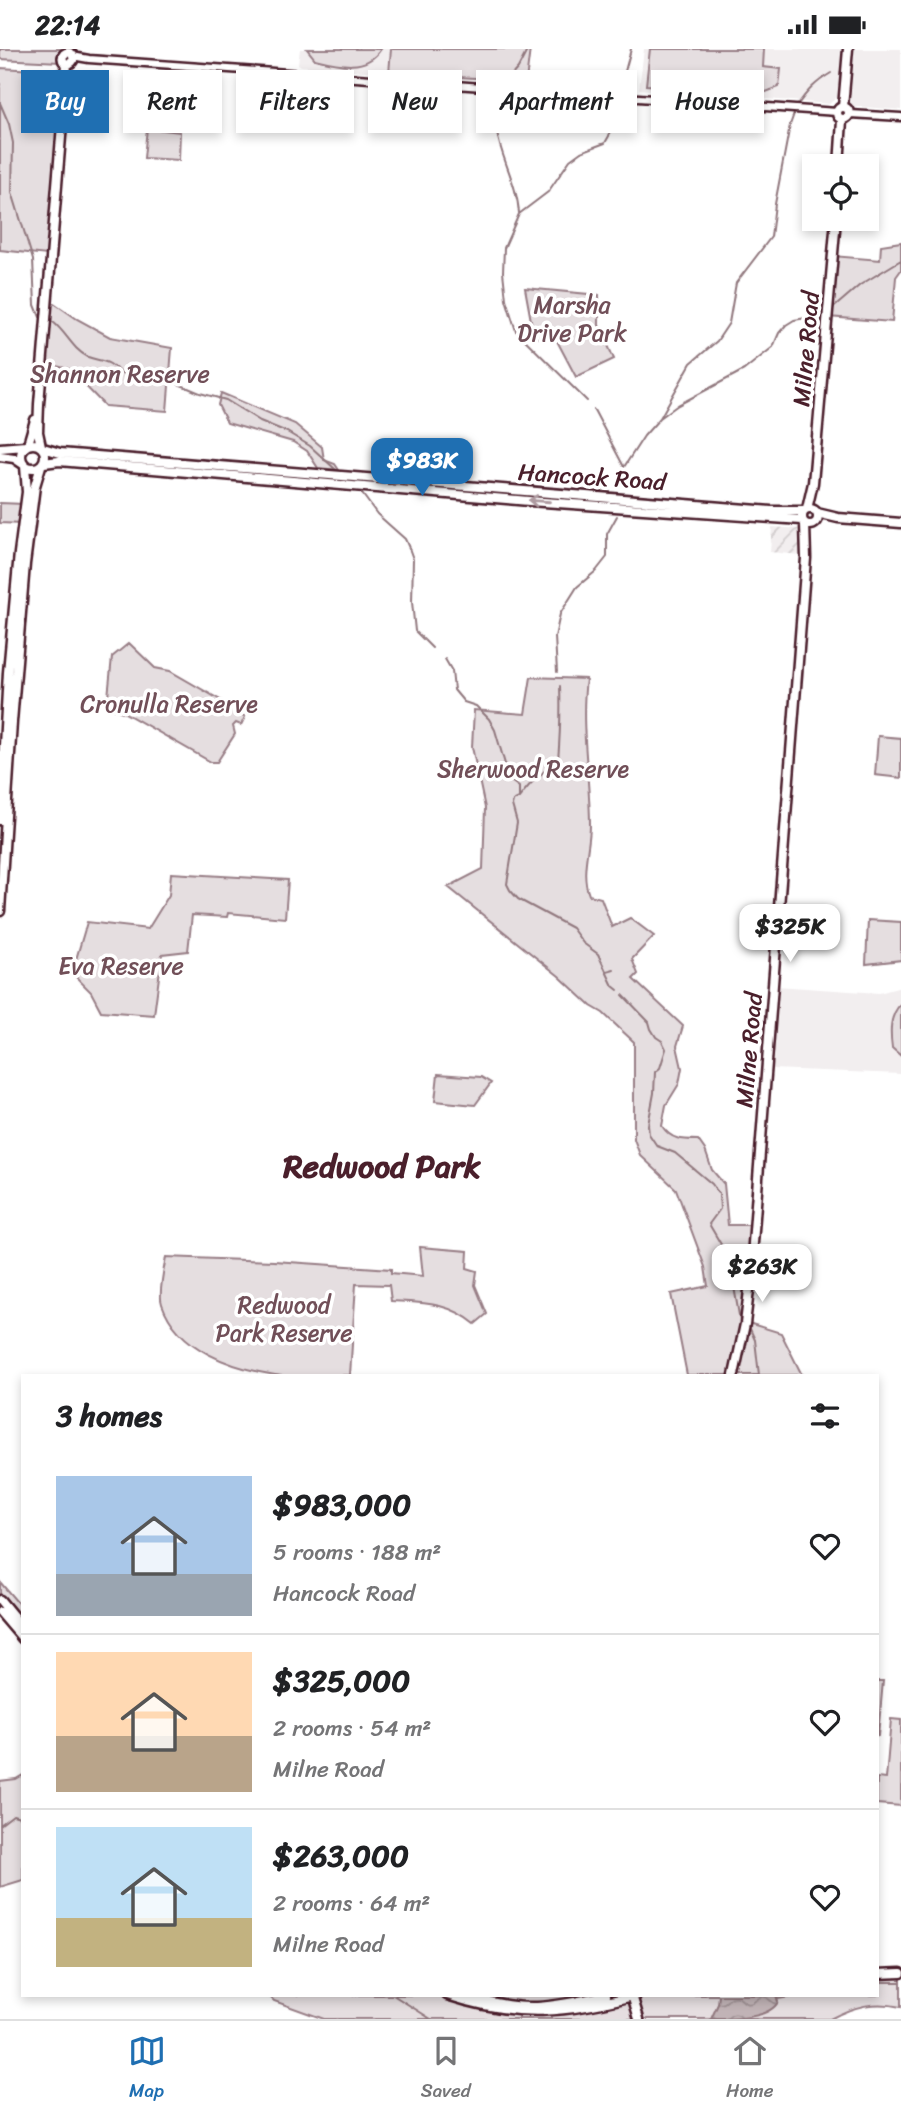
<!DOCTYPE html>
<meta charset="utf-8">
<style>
body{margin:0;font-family:Sriracha,sans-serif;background:#f6f6f6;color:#202124;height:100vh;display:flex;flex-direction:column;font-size:26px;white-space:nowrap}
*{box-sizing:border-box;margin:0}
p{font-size:23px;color:#757577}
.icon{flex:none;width:38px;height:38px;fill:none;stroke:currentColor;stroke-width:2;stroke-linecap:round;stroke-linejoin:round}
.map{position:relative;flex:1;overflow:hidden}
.sheet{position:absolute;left:21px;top:1325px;width:858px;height:623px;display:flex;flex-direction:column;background:#fff;border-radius:0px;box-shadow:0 4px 10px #0003}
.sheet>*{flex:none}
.top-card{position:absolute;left:21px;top:21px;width:859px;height:63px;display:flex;gap:14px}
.buttons{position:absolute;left:802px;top:105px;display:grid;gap:14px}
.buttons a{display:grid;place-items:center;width:77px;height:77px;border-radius:0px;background:#fff;box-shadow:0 4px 10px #0003;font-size:35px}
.price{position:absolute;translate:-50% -60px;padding:0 16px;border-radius:14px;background:#fff;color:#222;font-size:23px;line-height:46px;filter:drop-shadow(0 2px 4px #0008)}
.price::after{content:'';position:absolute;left:50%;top:42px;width:21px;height:16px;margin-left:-10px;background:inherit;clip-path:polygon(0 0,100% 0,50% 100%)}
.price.on{background:#1f6fb2;color:#fff}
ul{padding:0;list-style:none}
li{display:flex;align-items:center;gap:21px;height:175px;padding:0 35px}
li+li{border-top:2px solid #e0e0e0}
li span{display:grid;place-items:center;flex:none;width:196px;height:140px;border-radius:0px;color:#555}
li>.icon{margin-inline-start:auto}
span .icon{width:84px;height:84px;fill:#fffc;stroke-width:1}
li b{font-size:30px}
h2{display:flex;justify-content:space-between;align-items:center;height:84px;padding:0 35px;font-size:30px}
.pill{padding:0 24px;border-radius:0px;background:#fff;box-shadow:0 4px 10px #0003;font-size:24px;line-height:63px}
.pill.on{background:#1f6fb2;color:#fff}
.status{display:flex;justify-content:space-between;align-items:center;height:49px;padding:0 35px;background:#fff;direction:ltr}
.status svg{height:19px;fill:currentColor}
.tabs{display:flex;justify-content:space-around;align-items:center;height:98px;border-top:2px solid #e0e0e0;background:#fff;font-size:19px;color:#757577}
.tabs a{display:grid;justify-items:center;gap:4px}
.tabs .on{color:#1f6fb2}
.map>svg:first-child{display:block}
</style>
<div class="status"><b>22:14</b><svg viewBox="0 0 49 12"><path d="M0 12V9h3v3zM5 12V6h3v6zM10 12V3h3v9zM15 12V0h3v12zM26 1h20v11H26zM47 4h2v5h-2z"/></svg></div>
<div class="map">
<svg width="901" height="1970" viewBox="0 0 901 1970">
<defs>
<pattern id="industrial-furrows" width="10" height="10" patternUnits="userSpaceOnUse" patternTransform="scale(1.75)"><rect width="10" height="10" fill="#f2eeef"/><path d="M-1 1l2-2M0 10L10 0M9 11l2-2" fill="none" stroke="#d1cccd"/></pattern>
<pattern id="water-waves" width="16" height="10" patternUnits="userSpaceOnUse" patternTransform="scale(1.75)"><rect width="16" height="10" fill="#c1b3b6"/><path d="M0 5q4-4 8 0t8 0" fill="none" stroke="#9f9194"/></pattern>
</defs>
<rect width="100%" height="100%" fill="#fff"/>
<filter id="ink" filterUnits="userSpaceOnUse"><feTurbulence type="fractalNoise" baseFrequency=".0143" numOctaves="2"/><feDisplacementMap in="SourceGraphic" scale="14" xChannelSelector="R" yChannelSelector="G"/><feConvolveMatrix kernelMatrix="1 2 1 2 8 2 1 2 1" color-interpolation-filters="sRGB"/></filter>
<g filter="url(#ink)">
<path fill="#f2eeef" d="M300,0H390L388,24L301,17L298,15Z
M644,0H845L841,45L829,55L639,40Z
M855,0H901V61L850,57Z
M776,937L879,944L901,938V1025L771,1020Z"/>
<path fill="url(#industrial-furrows)" d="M772,478L802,480L800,506L770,503Z"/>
<path fill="#e5dee0" stroke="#987e86" stroke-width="2" d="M0,0H64L60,13L0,10Z
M307,0H381C366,23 339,16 315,10Z
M391,0H530L526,32L389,24Z
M650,0H764L763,18L781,20L779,38L766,43L646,36Z
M0,19L52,22L63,19L47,206L0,201Z
M147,79L180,83L179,111L144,109Z
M901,193V221L896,228L892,273L828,268L833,207L880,211L881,196Z
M525,239L599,246V276L614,310L576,328L556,290L534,288Z
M54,254L77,270L110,288L172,299L167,362L105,357L69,320L47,315L46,310L51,255Z
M221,344L295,375L322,398L324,411L335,415L339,421L318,419L307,402L293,393L227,374L218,356Z
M0,454L24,455L22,475L0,474Z
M129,594L155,619L170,622L236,660L245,668L241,676L236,674L233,677L235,685L217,713H211L123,663L107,658L112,608Z
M531,628L586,630C580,679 590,728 590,776C590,800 580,823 589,846L601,849L612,878L630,869L654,887L632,910L638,925L633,930L683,977L677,997L682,1019L679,1035L666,1056L662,1077C671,1091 682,1091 698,1091L705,1101L712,1121L724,1135L728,1176H754L745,1273L781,1284L802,1326H687L671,1245L708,1237L705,1218L676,1140L640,1106L634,1090V993L603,964L591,957L559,927L448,838L483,820L485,759L472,698L474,661L525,665Z
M878,687L901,689V729L875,726Z
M171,824L288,831L285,869L228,864L227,868L192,866L188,902L162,905L154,966L101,962L91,943L72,924L87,873L148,880L169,846Z
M868,871L901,873V911L866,915Z
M901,955V1007L892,999C890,984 889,966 901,955Z
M438,1025L481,1028L491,1034L475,1056L435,1052Z
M420,1198L468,1202L467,1219L477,1222L475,1236L487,1265L475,1275C449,1253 424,1254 391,1252L389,1236L356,1235L350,1326C326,1327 298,1330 275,1326C232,1319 178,1301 162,1255C158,1245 164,1219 166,1208L274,1212L391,1220V1224L423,1227Z
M0,1533L23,1560V1575L0,1545Z
M877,1632H883L878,1687H877Z
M891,1670L901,1671V1757L877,1755V1729L886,1730Z
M23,1726V1831L0,1838V1732L16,1730Z
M901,1924V1958C874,1952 854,1957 830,1970H324L274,1952L268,1946H447L495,1963L518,1966L547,1965L581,1961L637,1946H877V1925Z
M474,1946H592L554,1956L525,1957Z"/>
<path fill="url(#water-waves)" stroke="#91787e" stroke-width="2" d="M719,1946H776L778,1953C769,1970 732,1970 711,1970L718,1955Z"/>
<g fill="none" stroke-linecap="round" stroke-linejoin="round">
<path stroke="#91787e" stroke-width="2" d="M503,36L518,19L528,0
M620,41L631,0
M501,42C483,87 516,120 519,164
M0,54L9,75L13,94L12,143L33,211L35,256L40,268
M797,57C807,42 816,33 831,24
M831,261L860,236L901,211
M53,273C66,283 72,300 88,308C95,311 103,311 110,315C116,319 121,326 129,327C137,328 141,322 150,323L200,344L226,351L260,372L287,383L310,397L335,420
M587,352L516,282L506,250L503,223L504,199L519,165L548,143L570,111L581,103L605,94L609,87L617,54
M594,361L624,418L625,438
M660,369L691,314L717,292L729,274L736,234L771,188L775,155L790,76L795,62
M624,418L644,387L660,369L678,356L744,321L773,298L779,284L786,276L794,271L824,266
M360,442L377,465L405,490L409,499L413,510L412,553L415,582L432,599
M445,610L452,622L454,641L464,653L476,657L489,670L495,681L507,722L504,727L519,738V749L513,752L512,756L517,774L507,835L510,841L518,850L572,879L583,894L598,905L613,937L618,941
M557,623L555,588L560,565L577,538L596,522L607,508V485L617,467
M519,749C528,737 541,721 555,717L558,712C560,687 561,663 560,637
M607,922L614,920
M623,946L649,973L651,980L656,988L662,992L666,1000L660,1019L655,1023L654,1044L648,1076L649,1085L657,1097L675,1104L712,1135L719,1145L720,1160L709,1175L726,1204L731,1224
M733,1232L740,1272
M750,1280L755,1291L759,1326
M0,1776L13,1766L23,1769
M877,1933H901
M393,1946L431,1970
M778,1950L801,1946"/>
<defs>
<path id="minor" d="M72,7L89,10L837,63
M850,65L901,68"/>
<path id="major" d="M62.5 9a5.5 5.5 0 1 1 11 0a5.5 5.5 0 1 1-11 0Z
M837 64a6 6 0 1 1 12 0a6 6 0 1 1-12 0Z
M843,58L848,0
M839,117L842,71
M21 407a12 12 0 1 1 24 0a12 12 0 1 1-24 0Z
M28,395L35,371
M41,397L38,383L39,355L67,15
M0,399L25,397
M43,399L60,404L771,462H804
M0,407L14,409L23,415
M44,414L59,412L529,452L802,471
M802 468a8 8 0 1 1 16 0a8 8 0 1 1-16 0Z
M807,460L813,434L836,170
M817,464L838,469L901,474
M0,771L8,623L19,504L27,443L25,417
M0,862L12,673L25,515L35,437L41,417
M734,1326L745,1275L750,1233L806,509L805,475
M0,1551L23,1579
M0,1563L23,1590
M877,1925L901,1924
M447,1946C521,1970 563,1964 637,1946
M468,1946C522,1965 552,1959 606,1946
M632,1946L639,1970"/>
</defs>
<use href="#minor" stroke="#4a1f2b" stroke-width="11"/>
<use href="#major" stroke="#4a1f2b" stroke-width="13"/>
<use href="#minor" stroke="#fff" stroke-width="6"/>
<use href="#major" stroke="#fff" stroke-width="8"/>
</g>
<defs><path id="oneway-shaft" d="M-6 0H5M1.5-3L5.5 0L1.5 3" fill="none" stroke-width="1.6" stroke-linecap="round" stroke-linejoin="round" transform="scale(1.75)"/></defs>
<use stroke="#ae9aa0" href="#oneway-shaft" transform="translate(539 452) rotate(-176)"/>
</g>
<g text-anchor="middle" stroke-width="7" stroke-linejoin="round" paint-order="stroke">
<g font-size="24" fill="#714f58" stroke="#fff">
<text x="572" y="264">Marsha<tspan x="572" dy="28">Drive Park</tspan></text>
<text x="120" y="333">Shannon Reserve</text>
<text x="169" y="663">Cronulla Reserve</text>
<text x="533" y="728">Sherwood Reserve</text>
<text x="121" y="925">Eva Reserve</text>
<text x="284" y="1264">Redwood<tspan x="284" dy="28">Park Reserve</tspan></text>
</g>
<g font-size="24" fill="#4a1f2b" stroke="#fff">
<text transform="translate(806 300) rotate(-85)" y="8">Milne Road</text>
<text transform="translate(592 428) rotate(4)" y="8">Hancock Road</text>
<text transform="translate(749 1001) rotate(-85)" y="8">Milne Road</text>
</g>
<g font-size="32" font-weight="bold" fill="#4a1f2b" stroke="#fff">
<text x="382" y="1128">Redwood Park</text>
</g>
</g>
</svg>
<div class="buttons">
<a><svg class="icon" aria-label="locate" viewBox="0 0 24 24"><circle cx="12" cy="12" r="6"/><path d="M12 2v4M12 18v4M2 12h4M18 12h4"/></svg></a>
</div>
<b class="price on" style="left:422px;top:449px">$983K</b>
<b class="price" style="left:790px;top:915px">$325K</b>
<b class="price" style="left:762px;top:1255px">$263K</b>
<div class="top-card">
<a class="pill on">Buy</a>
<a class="pill">Rent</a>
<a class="pill">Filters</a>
<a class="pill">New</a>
<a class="pill">Apartment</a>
<a class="pill">House</a>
</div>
<section class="sheet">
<h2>3 homes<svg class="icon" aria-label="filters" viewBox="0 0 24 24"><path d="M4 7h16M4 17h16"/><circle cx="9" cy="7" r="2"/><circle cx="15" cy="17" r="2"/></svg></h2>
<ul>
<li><span style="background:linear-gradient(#a9c7e8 70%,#9aa5b1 0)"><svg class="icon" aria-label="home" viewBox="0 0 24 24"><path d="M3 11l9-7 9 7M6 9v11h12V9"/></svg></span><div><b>$983,000</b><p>5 rooms · 188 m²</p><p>Hancock Road</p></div><svg class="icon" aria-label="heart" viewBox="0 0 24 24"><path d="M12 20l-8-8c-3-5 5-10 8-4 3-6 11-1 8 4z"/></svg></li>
<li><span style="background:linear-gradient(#ffd9b3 60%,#b9a48a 0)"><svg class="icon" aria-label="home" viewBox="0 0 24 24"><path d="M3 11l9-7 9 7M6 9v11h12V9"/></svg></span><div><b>$325,000</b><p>2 rooms · 54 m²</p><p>Milne Road</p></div><svg class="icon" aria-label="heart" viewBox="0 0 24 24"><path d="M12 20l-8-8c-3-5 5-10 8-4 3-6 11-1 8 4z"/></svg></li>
<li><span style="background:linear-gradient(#bfe0f5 65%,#c2b280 0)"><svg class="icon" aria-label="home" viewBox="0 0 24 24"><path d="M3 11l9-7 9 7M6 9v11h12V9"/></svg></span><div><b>$263,000</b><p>2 rooms · 64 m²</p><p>Milne Road</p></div><svg class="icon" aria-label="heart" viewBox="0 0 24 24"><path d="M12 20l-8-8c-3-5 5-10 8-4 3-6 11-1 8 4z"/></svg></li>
</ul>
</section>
</div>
<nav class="tabs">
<a class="on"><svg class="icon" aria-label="map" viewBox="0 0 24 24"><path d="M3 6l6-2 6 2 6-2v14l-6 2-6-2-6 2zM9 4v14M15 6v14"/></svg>Map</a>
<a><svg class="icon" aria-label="saved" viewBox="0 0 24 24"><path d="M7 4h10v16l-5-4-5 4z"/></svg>Saved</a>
<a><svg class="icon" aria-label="home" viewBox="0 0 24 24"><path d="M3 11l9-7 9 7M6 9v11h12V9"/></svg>Home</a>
</nav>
